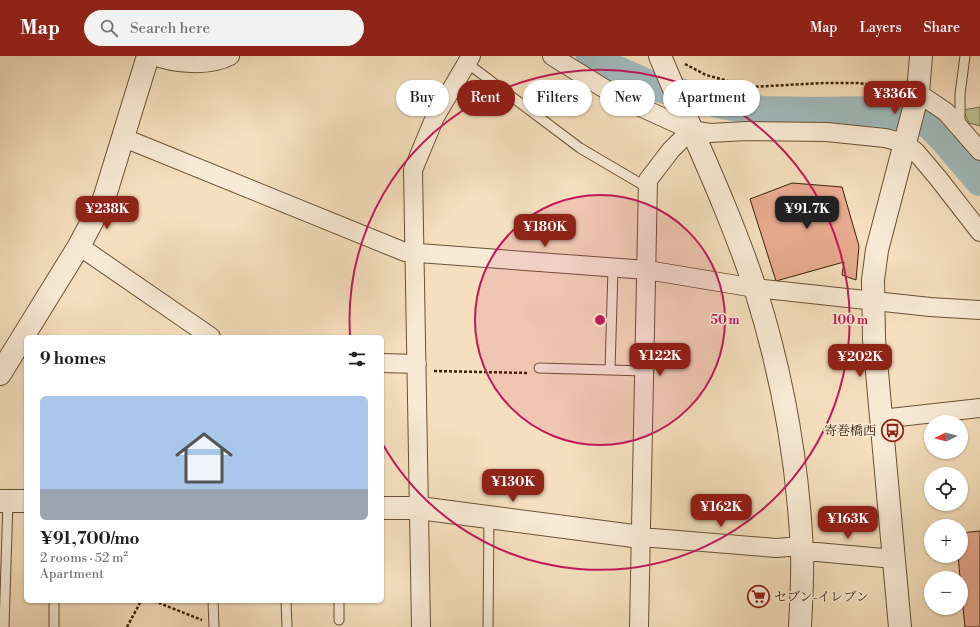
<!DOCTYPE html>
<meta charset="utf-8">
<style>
body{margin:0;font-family:"Libre Bodoni","Noto Serif JP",serif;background:#f2f2f2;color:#202124;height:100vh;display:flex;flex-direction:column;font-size:15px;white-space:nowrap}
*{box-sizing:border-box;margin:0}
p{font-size:13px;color:#757577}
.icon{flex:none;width:22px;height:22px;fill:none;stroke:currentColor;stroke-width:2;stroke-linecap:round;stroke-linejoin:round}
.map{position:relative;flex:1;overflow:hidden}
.details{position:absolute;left:24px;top:279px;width:360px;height:268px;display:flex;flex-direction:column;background:#fff;border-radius:6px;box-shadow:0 1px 3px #0004}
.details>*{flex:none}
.guide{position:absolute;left:396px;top:24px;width:380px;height:36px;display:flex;gap:8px}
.needle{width:26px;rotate:264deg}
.buttons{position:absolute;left:924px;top:359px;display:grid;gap:8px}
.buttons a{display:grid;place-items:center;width:44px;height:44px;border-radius:50%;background:#fff;box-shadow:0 1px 3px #0004;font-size:20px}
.price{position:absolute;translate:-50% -34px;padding:0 9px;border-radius:8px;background:#8f2418;color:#fff;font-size:13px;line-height:26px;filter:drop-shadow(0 1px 2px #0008)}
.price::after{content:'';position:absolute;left:50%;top:24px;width:12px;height:9px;margin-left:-6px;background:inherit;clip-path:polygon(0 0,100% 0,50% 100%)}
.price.current{background:#222;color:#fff}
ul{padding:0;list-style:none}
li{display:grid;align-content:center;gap:8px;height:212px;padding:0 16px}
li span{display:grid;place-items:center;height:124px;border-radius:6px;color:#555}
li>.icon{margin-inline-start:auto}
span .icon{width:72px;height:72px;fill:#fffc;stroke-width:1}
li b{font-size:17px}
h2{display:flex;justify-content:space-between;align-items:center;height:48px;padding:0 16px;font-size:17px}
.pill{padding:0 14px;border-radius:18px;background:#fff;box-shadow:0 1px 3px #0004;font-size:14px;line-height:36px}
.pill.current{background:#8f2418;color:#fff}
header{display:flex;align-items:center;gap:24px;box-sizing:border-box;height:56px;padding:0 20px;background:#8f2418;color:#fff}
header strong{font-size:19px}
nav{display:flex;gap:22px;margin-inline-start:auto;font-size:14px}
.search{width:280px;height:36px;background:#f2f2f2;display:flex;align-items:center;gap:10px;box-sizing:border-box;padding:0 14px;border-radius:22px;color:#757577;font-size:15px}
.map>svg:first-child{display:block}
</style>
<header>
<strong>Map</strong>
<div class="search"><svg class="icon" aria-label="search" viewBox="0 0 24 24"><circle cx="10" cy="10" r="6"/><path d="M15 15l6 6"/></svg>Search here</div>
<nav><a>Map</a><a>Layers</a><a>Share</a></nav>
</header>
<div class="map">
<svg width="980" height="571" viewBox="0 0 980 571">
<rect width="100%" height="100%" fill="#f5dfbe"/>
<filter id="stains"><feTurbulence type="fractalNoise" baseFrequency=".005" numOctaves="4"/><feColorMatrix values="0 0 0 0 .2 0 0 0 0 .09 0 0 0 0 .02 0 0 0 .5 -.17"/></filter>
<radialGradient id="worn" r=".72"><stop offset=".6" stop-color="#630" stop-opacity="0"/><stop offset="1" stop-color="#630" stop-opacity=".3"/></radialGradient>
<path fill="#bac293" stroke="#7a714c" d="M980,51V70L969,67L963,54Z"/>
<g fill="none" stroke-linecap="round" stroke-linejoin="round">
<path stroke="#a1babc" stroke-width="30" d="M591,0L598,6L649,29L722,48L762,55L815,56L870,55L924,63L945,84L980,125"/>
</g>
<path fill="#e8ab91" stroke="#3a2006" d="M792,127L842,131L859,190L856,224L842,219L844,206L776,225L750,143Z
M980,475V571H965L958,500H961V477Z"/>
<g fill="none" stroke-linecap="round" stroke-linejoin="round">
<defs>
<path id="service" d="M467,7L580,92L648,132
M960,70V38L965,0
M539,312L645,315
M610,314L613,212
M213,545L214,571
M286,545L287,571
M339,545V564
M4,571L8,445
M54,571V545
M488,571L489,461"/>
<path id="minor" d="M154,0C174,8 209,11 230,0
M552,0L618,41L691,74L710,77L747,75L827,76L885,82L905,87L916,96L938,122L980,176
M918,37L946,56L980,95
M124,82L405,196L647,214L755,232L930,251L980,254
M79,190L211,281
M382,307L417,308
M881,363L980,352
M641,481L776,492L801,490
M802,496H817L894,503
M421,571L413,114L435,61L471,0
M639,571L648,124L671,94L691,74"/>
<path id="tertiary" d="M660,0C692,77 729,153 755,232C782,317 798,406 802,496C803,520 801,546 800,571
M0,318L79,190L104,143L148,0
M0,445H26
M382,452H419L641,481
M900,571L874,283L873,224L877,194L918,37L921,0"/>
</defs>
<use href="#service" stroke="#695034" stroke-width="11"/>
<use href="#minor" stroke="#695034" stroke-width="20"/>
<use href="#tertiary" stroke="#695034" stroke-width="24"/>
<path stroke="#3a2006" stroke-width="2.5" stroke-dasharray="3 2" stroke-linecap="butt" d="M685,8L706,19L750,31L823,27H858L899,32
M434,315L529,317
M154,545L202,564
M127,571L141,545"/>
<use href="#service" stroke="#f8ead5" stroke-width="9"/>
<use href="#minor" stroke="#f8ead5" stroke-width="18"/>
<use href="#tertiary" stroke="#f8ead5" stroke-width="22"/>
</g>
<circle cx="600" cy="264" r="125" fill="#c2185b" fill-opacity=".12"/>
<g fill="none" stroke="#c2185b" stroke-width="2">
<circle cx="600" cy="264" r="125"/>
<path d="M350 279A250 250 0 1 1 382 387"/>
</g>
<defs>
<symbol id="bus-ring" viewBox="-11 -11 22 22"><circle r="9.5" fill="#f8ead5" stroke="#8f2418" stroke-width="1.5"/><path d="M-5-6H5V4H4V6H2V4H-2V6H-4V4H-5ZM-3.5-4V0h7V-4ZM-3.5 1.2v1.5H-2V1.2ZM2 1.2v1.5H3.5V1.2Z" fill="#8f2418"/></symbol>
<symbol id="supermarket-ring" viewBox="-11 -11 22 22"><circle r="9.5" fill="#f8ead5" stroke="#8f2418" stroke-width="1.5"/><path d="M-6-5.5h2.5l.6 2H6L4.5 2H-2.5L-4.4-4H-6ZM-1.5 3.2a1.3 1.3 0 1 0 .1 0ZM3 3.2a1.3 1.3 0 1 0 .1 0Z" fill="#8f2418"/></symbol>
</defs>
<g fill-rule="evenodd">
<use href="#bus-ring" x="880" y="362" width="25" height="25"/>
<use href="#supermarket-ring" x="746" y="528" width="25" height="25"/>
</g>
<g text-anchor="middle" stroke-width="3" stroke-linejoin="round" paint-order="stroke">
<g font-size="13" fill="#3a2006" stroke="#f8ead5" text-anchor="end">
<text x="876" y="379">寄巻橋西</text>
<text x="774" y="545" text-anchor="start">セブン-イレブン</text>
</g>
</g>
<circle cx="600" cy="264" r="6" fill="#c2185b" stroke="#f8ead5" stroke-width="2"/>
<g font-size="12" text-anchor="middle" font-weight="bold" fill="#c2185b" stroke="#f8ead5" stroke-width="3" stroke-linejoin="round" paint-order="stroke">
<text x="725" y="268">50 m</text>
<text x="850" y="268">100 m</text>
</g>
<rect width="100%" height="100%" filter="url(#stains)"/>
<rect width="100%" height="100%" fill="url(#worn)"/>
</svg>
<div class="buttons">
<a><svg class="needle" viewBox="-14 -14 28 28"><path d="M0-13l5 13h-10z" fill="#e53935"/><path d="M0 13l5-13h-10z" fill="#757577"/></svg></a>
<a><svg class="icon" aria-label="locate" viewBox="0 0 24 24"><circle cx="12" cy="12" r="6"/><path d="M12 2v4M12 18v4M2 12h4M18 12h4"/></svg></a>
<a>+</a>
<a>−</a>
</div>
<b class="price" style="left:895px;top:59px">¥336K</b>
<b class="price" style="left:107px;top:174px">¥238K</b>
<b class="price current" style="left:807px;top:174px">¥91.7K</b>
<b class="price" style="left:545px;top:192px">¥180K</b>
<b class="price" style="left:660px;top:321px">¥122K</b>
<b class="price" style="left:860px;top:322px">¥202K</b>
<b class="price" style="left:513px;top:447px">¥130K</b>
<b class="price" style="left:721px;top:472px">¥162K</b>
<b class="price" style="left:848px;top:484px">¥163K</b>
<div class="guide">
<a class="pill">Buy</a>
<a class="pill current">Rent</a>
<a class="pill">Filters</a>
<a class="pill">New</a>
<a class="pill">Apartment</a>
</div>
<section class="details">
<h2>9 homes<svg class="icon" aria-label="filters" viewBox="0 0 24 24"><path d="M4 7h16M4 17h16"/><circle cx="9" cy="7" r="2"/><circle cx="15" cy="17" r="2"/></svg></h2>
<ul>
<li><span style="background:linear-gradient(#a9c7e8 75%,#9aa5b1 0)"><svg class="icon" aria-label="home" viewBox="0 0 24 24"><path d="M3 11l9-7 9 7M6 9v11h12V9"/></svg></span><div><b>¥91,700/mo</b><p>2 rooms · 52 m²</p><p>Apartment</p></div></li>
</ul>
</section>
</div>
